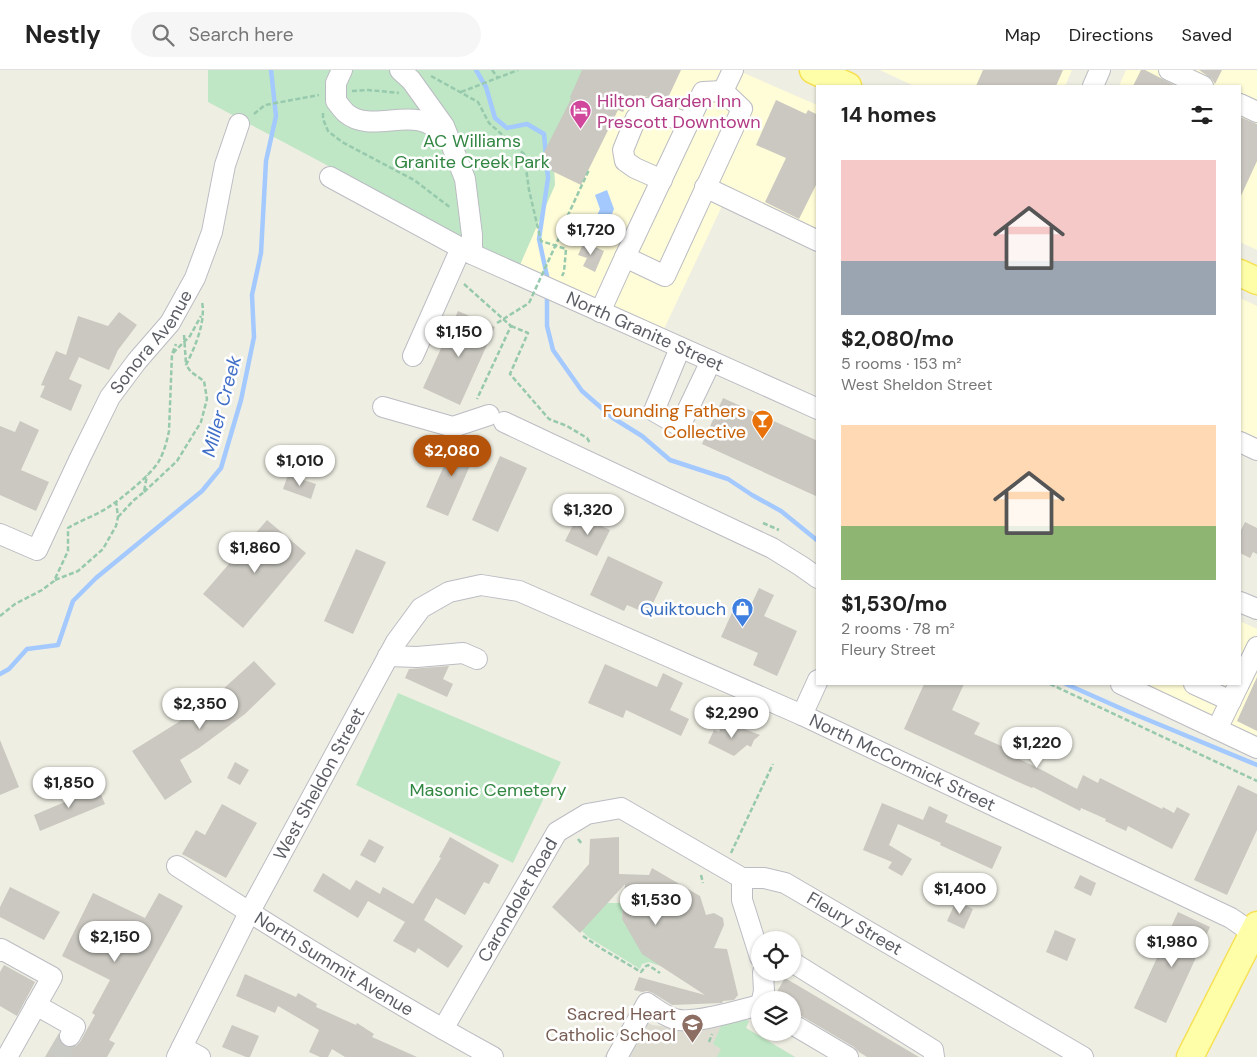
<!DOCTYPE html>
<meta charset="utf-8">
<style>
body{margin:0;font-family:"DM Sans",sans-serif;background:#f6f6f6;color:#222;height:100vh;display:flex;flex-direction:column;font-size:19px;white-space:nowrap}
*{box-sizing:border-box;margin:0}
p{font-size:16px;color:#767676}
.icon{flex:none;width:28px;height:28px;fill:none;stroke:currentColor;stroke-width:2;stroke-linecap:round;stroke-linejoin:round}
.map{position:relative;flex:1;overflow:hidden}
.details{position:absolute;left:816px;top:15px;width:425px;height:600px;display:flex;flex-direction:column;background:#fff;border-radius:0px;box-shadow:0 1px 4px #0004}
.details>*{flex:none}
.tools{position:absolute;left:751px;top:861px;display:grid;gap:10px}
.tools a{display:grid;place-items:center;width:50px;height:50px;border-radius:50%;background:#fff;box-shadow:0 1px 4px #0004;font-size:25px}
.price{position:absolute;translate:-50% -42px;padding:0 11px;border-radius:18px;background:#fff;color:#222;font-size:16px;line-height:32px;filter:drop-shadow(0 1px 2px #0008)}
.price::after{content:'';position:absolute;left:50%;top:30px;width:15px;height:11px;margin-left:-8px;background:inherit;clip-path:polygon(0 0,100% 0,50% 100%)}
.price.current{background:#b45309;color:#fff}
ul{padding:0;list-style:none}
li{display:grid;align-content:center;gap:10px;height:265px;padding:0 25px}
li span{display:grid;place-items:center;height:155px;border-radius:0px;color:#555}
li>.icon{margin-inline-start:auto}
span .icon{width:90px;height:90px;fill:#fffc;stroke-width:1}
li b{font-size:21px}
h2{display:flex;justify-content:space-between;align-items:center;height:60px;padding:0 25px;font-size:21px}
header{display:flex;align-items:center;gap:30px;box-sizing:border-box;height:70px;padding:0 25px;background:#fff;border-bottom:1px solid #e0e0e0}
header strong{font-size:24px}
nav{display:flex;gap:28px;margin-inline-start:auto;font-size:18px}
.search{width:350px;height:45px;background:#f6f6f6;display:flex;align-items:center;gap:12px;box-sizing:border-box;padding:0 18px;border-radius:28px;color:#767676;font-size:19px}
.map>svg:first-child{display:block}
</style>
<header>
<strong>Nestly</strong>
<div class="search"><svg class="icon" aria-label="search" viewBox="0 0 24 24"><circle cx="10" cy="10" r="6"/><path d="M15 15l6 6"/></svg>Search here</div>
<nav><a>Map</a><a>Directions</a><a>Saved</a></nav>
</header>
<div class="map">
<svg width="1257" height="987" viewBox="0 0 1257 987">
<rect width="100%" height="100%" fill="#efeee3"/>
<path fill="#fffcd8" d="M589,0H737L817,35V179L723,134L664,259L519,197L555,115L553,80Z
M880,0H1072L1065,16H914Z
M1126,0H1257V180L1240,172V16H1119Z
M1240,228L1257,236V386L1240,378Z
M1240,551L1257,559V681L1115,614H1240Z"/>
<path fill="#dfddd2" d="M631,943L652,955L676,958L743,948L749,951L746,958L795,987H604Z"/>
<path fill="#bfe7c5" d="M208,0H589L553,80L555,115L519,197L208,32Z
M398,623L561,692L513,793L356,715Z
M599,833H623L622,849L660,896L649,892L642,894L640,899L588,867L582,861Z
M743,948L749,951L746,958L795,987H717L721,979L713,974L721,956Z"/>
<path fill="#a3c9ff" d="M607,120L614,139L608,154L603,155L598,152L596,148L600,139L595,125Z"/>
<g fill="none" stroke-linecap="round" stroke-linejoin="round">
<path stroke="#a3c9ff" stroke-width="4.5" d="M476,0L486,17L495,48L507,58L527,54L544,64L548,108L539,169L548,211
M547,223V256L553,280L582,321L613,348L642,366L670,390L728,409L752,425L781,441L818,471
M0,604L9,599L27,579L58,575L73,531L96,508L202,421L221,398L241,330L254,267L252,225L261,183L266,91L276,46L271,0
M1066,614L1129,642L1257,695"/>
</g>
<path fill="#cac8c0" d="M582,0H681L667,30L660,27L659,29L643,26L638,29L631,26L623,42L618,40L581,115L548,99L549,96L542,93L543,89L541,88L571,29L570,27Z
M983,0H1063L1056,16H976Z
M1141,0H1145L1176,16H1133Z
M1199,0H1222L1215,14L1212,9Z
M776,30L806,44L808,40L818,45V111L799,149L765,132L786,88L756,75Z
M1240,47L1257,54V91L1240,128Z
M584,172L604,181L595,202L583,196L587,188L578,185Z
M458,241L495,257L460,335L423,318Z
M119,242L137,255L118,280L109,300L79,287L69,309L82,315L71,341L40,327L45,316L41,315L56,281L66,285L78,246L108,256Z
M723,328L818,371V427L702,374Z
M20,351L39,360L21,400L49,412L36,441L0,425V356L15,362Z
M456,368L478,377L448,446L426,437Z
M500,386L527,398L498,462L472,450Z
M288,405L316,414L311,429L283,419Z
M578,445L610,460L597,486L565,471Z
M267,450L306,483L243,558L203,524Z
M1245,452L1257,458V484L1253,482L1250,488L1240,483V462Z
M356,479L386,492L353,564L324,551Z
M608,486L663,512L648,544L627,535L624,541L590,525Z
M759,518L774,525L764,546L797,561L777,606L753,595L758,583L721,567L739,527L752,533Z
M254,591L276,614L245,644L199,678L180,690L192,712L165,730L132,681L177,653L222,620Z
M605,594L657,617L663,603L683,613L670,640L689,649L681,666L626,640L623,648L588,633Z
M449,596L443,609L453,614L447,627L405,608L409,599Z
M1257,607V661L1237,651Z
M924,614H964L952,640L980,653L974,664L1015,682L1013,686L1042,700L1077,719L1083,705L1098,713L1100,708L1162,739L1163,737L1174,743L1177,737L1190,744L1172,779L1128,756L1126,761L1105,751L1106,749L1081,738L1080,741L1033,717L1032,718L1016,711L904,659Z
M722,655L732,659L734,655L760,665L754,670L751,677L747,675L734,686L708,673L714,660L719,662Z
M0,670L19,717L0,725Z
M235,692L249,700L240,715L227,708Z
M1238,715L1257,724V760L1227,825L1194,810Z
M98,718L105,734L40,761L34,745Z
M882,733L923,750L929,736L948,745L945,752L1002,777L992,799L940,775L941,773L898,754L889,775L912,789L902,806L888,798L892,792L863,780Z
M222,734L257,753L226,808L182,784L196,760L205,765Z
M450,767L499,795L489,814L484,812L465,845L436,828L424,850L463,876L448,898L418,878L415,883L393,871L405,852L368,831L358,848L313,821L323,803L350,820L356,810L380,824L383,817L413,834L441,788L439,787Z
M619,767V804L649,805L652,798L700,826L706,845L714,843L723,848L724,855L714,878L727,879L738,925L734,930L723,931L722,933L672,935L653,923L647,921L642,922L634,920L639,907L705,925L642,884L622,849L625,814L580,863L552,837L589,794L590,769Z
M369,769L384,777L375,793L360,785Z
M1080,805L1096,813L1091,826L1074,818Z
M10,817L60,842L44,870L0,847V837Z
M93,823L145,848L159,823L183,836L109,970L115,973L107,987H45L59,963L60,972L65,977L71,978L76,976L80,972L95,945L92,943L110,910L62,886Z
M956,831L973,839L964,859L947,851Z
M1178,842L1210,857L1166,953L1134,938Z
M1055,860L1076,869L1067,891L1046,882Z
M4,895L35,912L17,946L0,936V902Z
M245,904L296,927L298,923L317,934L316,937L356,955L357,953L374,964L372,967L417,987H345L332,979L328,987H320L309,982L319,960L278,936L275,943L236,926Z
M785,908L919,987H867L859,982L854,977L798,944L792,942V930H774L775,925Z
M232,955L259,966L250,987H246L222,977Z"/>
<g fill="none" stroke-linecap="round" stroke-linejoin="round">
<path stroke="#cacac4" stroke-width="20" stroke-dasharray="20 10" stroke-linecap="butt" d="M57,987L70,966"/>
<defs>
<g id="minor">
<path d="M342,0L336,13V31C339,35 342,39 346,43C373,66 419,31 443,66"/>
<path d="M400,0L411,10L444,56L465,109L472,165V184"/>
<path d="M1169,0L1203,16"/>
<path d="M1093,16L1100,0"/>
<path d="M723,21L742,39L665,206L625,187L703,22Z"/>
<path d="M723,21L733,0"/>
<path d="M1240,34L1257,42"/>
<path id="s1" d="M330,107L472,184L818,339"/>
<path d="M662,110L635,98L625,91L623,80L636,48L646,38L658,41L688,54"/>
<path d="M705,117L818,171"/>
<path d="M600,242L625,187"/>
<path d="M680,278L654,341L680,356L711,291"/>
<path d="M413,286L461,178"/>
<path d="M383,337L453,357L489,345"/>
<path d="M504,352L772,478L801,496L818,508"/>
<path d="M1240,372L1257,380"/>
<path id="s2" d="M0,464L37,480L80,388L110,327L137,291L170,253L195,208L212,162L225,95L239,54"/>
<path d="M1240,532L1257,539"/>
<path d="M388,586L417,587L463,583L477,589"/>
<path d="M1240,612L1257,577"/>
<path d="M1121,614L1257,678"/>
<path d="M1194,614L1231,631"/>
<path d="M802,645L818,610"/>
<path d="M1217,659L1239,614"/>
<path id="s3" d="M177,796C281,863 385,928 493,987"/>
<path d="M742,808V830L760,887"/>
<path d="M0,881L1,879L52,907L7,987"/>
<path d="M792,892L933,980L934,987"/>
<path d="M762,930L764,921L763,902"/>
<path d="M36,935L75,957L70,966"/>
<path d="M792,954L848,987"/>
<path id="s4" d="M443,959L557,762L587,744L621,738L742,808H764L785,813L1083,987"/>
<path d="M182,977L200,987"/>
<path id="s5" d="M177,987L249,843L396,572L421,538L449,522L481,515L519,521L802,645L1231,848L1257,866"/>
<path d="M617,987L647,933C656,939 664,946 675,949C693,955 740,940 760,935"/>
</g>
<path id="major" d="M813,0L848,16
M1240,203L1257,211
M1190,987L1257,855"/>
</defs>
<use href="#minor" stroke="#bbbcc3" stroke-width="22"/>
<use href="#major" stroke="#f6e155" stroke-width="29"/>
<path stroke="#97c9ad" stroke-width="2.5" stroke-dasharray="5 2.5" stroke-linecap="butt" d="M492,0L498,8
M431,6L478,32L489,53L524,84L529,120L541,171L566,179L564,202L562,206
M352,21L368,20L399,23
M461,22L518,0
M323,43V49L328,61L342,72L414,110L451,138
M254,44L265,35L319,25
M569,146L568,145L588,102L591,104
M464,214L511,256L477,329
M497,253L529,233
M511,256L528,263L510,304L549,349L567,356L587,368L590,373
M184,265L186,294
M173,283L190,266L201,246
M144,422L177,391L201,352L207,329L204,311L191,302L186,295C195,277 206,252 202,232
M118,447L134,430L144,422L147,405
M763,453L779,460
M55,510L78,501L103,479L116,456L118,447L116,431
M0,546L15,534L42,520L54,511L68,481V458C81,450 95,446 107,438C120,430 152,404 159,391C164,382 167,371 169,361L172,284L176,274
M1050,614L1257,711
M578,769L582,774
M731,783L773,694
M701,805L703,813
M583,866L602,879L641,902L646,896L648,895L660,903
M709,972L712,964"/>
<use href="#minor" stroke="#fff" stroke-width="20"/>
<use href="#major" stroke="#fffea8" stroke-width="26"/>
<path stroke="#97c9ad" stroke-width="2.5" stroke-dasharray="5 2.5" stroke-linecap="butt" d="M529,233L569,146"/>
</g>
<defs>
<symbol id="hotel-pin" viewBox="-11 -11 22 30"><path d="M0 17L-7.5 6A9.5 9.5 0 1 1 7.5 6Z" fill="#d1479c" stroke="#fff"/><path d="M-6-4.5h1.5V1H6V5H4.5V3h-9V5H-6ZM-4 0a1.8 1.8 0 1 1 3.6 0ZM.5 0V-2.5h3Q6-2.5 6 0Z" fill="#fff"/></symbol>
<symbol id="bar-pin" viewBox="-11 -11 22 30"><path d="M0 17L-7.5 6A9.5 9.5 0 1 1 7.5 6Z" fill="#e8710a" stroke="#fff"/><path d="M-6-5H6L.8 .8V4.5H3.5V6h-7V4.5H-.8V.8Z" fill="#fff"/></symbol>
<symbol id="shop-pin" viewBox="-11 -11 22 30"><path d="M0 17L-7.5 6A9.5 9.5 0 1 1 7.5 6Z" fill="#3f7fe0" stroke="#fff"/><path d="M-5-2.5h2.3a2.7 3.5 0 0 1 5.4 0H5L5.5 6h-11ZM-1.5-2.5h3a1.5 2.3 0 0 0-3 0Z" fill="#fff"/></symbol>
<symbol id="school-pin" viewBox="-11 -11 22 30"><path d="M0 17L-7.5 6A9.5 9.5 0 1 1 7.5 6Z" fill="#8d6e63" stroke="#fff"/><path d="M0-5L7-2L0 1L-7-2ZM-4 1L0 2.5L4 1V4Q0 6-4 4Z" fill="#fff"/></symbol>
</defs>
<g fill-rule="evenodd">
<use href="#hotel-pin" x="568" y="28" width="25" height="34"/>
<use href="#bar-pin" x="750" y="338" width="25" height="34"/>
<use href="#shop-pin" x="730" y="526" width="25" height="34"/>
<use href="#school-pin" x="680" y="942" width="25" height="34"/>
</g>
<g text-anchor="middle" stroke-width="5" stroke-linejoin="round" paint-order="stroke">
<g font-size="18" fill="#b23c85" stroke="#fff" text-anchor="start">
<text x="597" y="37">Hilton Garden Inn<tspan x="597" dy="21">Prescott Downtown</tspan></text>
</g>
<g font-size="18" fill="#318642" stroke="#fff">
<text x="472" y="77">AC Williams<tspan x="472" dy="21">Granite Creek Park</tspan></text>
<text x="488" y="726">Masonic Cemetery</text>
</g>
<g font-size="18" fill="#5b5e65" stroke="#fff">
<text dy="6" stroke="none"><textPath href="#s1" startOffset="351">North Granite Street</textPath></text>
<text dy="6" stroke="none"><textPath href="#s2" startOffset="279">Sonora Avenue</textPath></text>
<text dy="6" stroke="none"><textPath href="#s5" startOffset="1035">North McCormick Street</textPath></text>
<text dy="6" stroke="none"><textPath href="#s5" startOffset="308">West Sheldon Street</textPath></text>
<text dy="6" stroke="none"><textPath href="#s4" startOffset="149">Carondolet Road</textPath></text>
<text dy="6" stroke="none"><textPath href="#s4" startOffset="561">Fleury Street</textPath></text>
<text dy="6" stroke="none"><textPath href="#s3" startOffset="185">North Summit Avenue</textPath></text>
</g>
<g font-size="18" fill="#c56008" stroke="#fff" text-anchor="end">
<text x="746" y="347">Founding Fathers<tspan x="746" dy="21">Collective</tspan></text>
</g>
<g font-size="18" fill="#366cbe" stroke="#fff" text-anchor="end">
<text x="726" y="545">Quiktouch</text>
</g>
<g font-size="18" fill="#785e54" stroke="#fff" text-anchor="end">
<text x="676" y="950">Sacred Heart<tspan x="676" dy="21">Catholic School</tspan></text>
</g>
<g font-size="19" font-style="italic" fill="#416ec7" stroke="#fff">
<text transform="translate(221 336) rotate(-75)" y="7">Miller Creek</text>
</g>
</g>
</svg>
<div class="tools">
<a><svg class="icon" aria-label="locate" viewBox="0 0 24 24"><circle cx="12" cy="12" r="6"/><path d="M12 2v4M12 18v4M2 12h4M18 12h4"/></svg></a>
<a><svg class="icon" aria-label="layers" viewBox="0 0 24 24"><path d="M12 4l9 5-9 5-9-5zM3 14l9 5 9-5"/></svg></a>
</div>
<b class="price" style="left:591px;top:186px">$1,720</b>
<b class="price" style="left:459px;top:288px">$1,150</b>
<b class="price current" style="left:452px;top:407px">$2,080</b>
<b class="price" style="left:300px;top:417px">$1,010</b>
<b class="price" style="left:588px;top:466px">$1,320</b>
<b class="price" style="left:255px;top:504px">$1,860</b>
<b class="price" style="left:200px;top:660px">$2,350</b>
<b class="price" style="left:732px;top:669px">$2,290</b>
<b class="price" style="left:1037px;top:699px">$1,220</b>
<b class="price" style="left:69px;top:739px">$1,850</b>
<b class="price" style="left:960px;top:845px">$1,400</b>
<b class="price" style="left:656px;top:856px">$1,530</b>
<b class="price" style="left:115px;top:893px">$2,150</b>
<b class="price" style="left:1172px;top:898px">$1,980</b>
<section class="details">
<h2>14 homes<svg class="icon" aria-label="filters" viewBox="0 0 24 24"><path d="M4 7h16M4 17h16"/><circle cx="9" cy="7" r="2"/><circle cx="15" cy="17" r="2"/></svg></h2>
<ul>
<li><span style="background:linear-gradient(#f6c9c9 65%,#9aa5b1 0)"><svg class="icon" aria-label="home" viewBox="0 0 24 24"><path d="M3 11l9-7 9 7M6 9v11h12V9"/></svg></span><div><b>$2,080/mo</b><p>5 rooms · 153 m²</p><p>West Sheldon Street</p></div></li>
<li><span style="background:linear-gradient(#ffd9b3 65%,#8fb573 0)"><svg class="icon" aria-label="home" viewBox="0 0 24 24"><path d="M3 11l9-7 9 7M6 9v11h12V9"/></svg></span><div><b>$1,530/mo</b><p>2 rooms · 78 m²</p><p>Fleury Street</p></div></li>
</ul>
</section>
</div>
